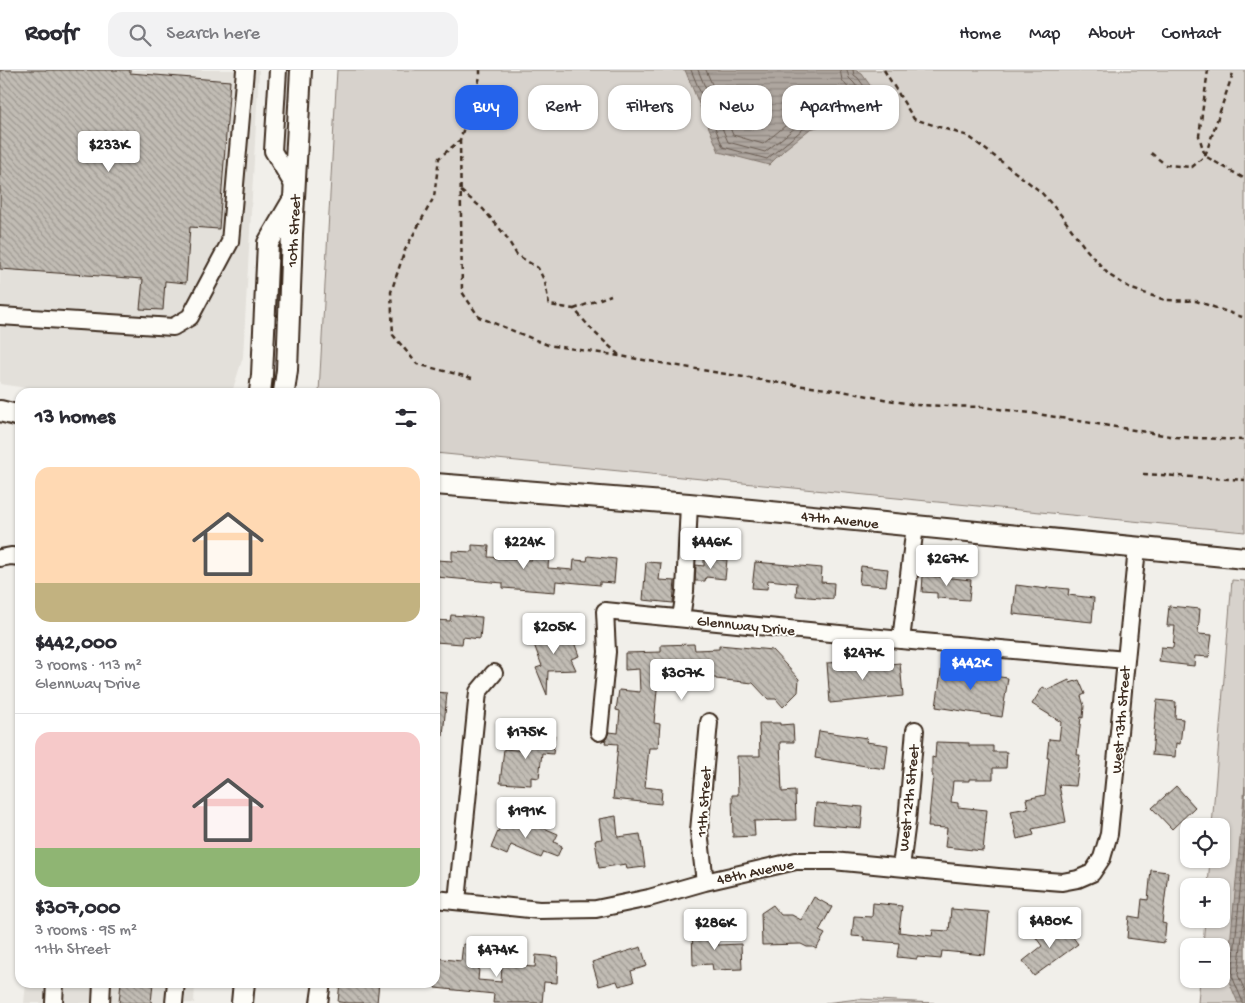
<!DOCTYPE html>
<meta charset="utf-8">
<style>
body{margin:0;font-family:"Gochi Hand",sans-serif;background:#f2f2f3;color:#2b2b33;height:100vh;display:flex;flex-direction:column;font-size:19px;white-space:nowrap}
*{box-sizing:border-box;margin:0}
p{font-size:16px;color:#7c7c81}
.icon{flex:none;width:28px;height:28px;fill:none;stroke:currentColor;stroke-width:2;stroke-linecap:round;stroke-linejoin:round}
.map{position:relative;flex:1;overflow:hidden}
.sheet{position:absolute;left:15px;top:318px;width:425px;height:600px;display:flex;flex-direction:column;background:#fff;border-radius:15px;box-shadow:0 1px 4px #0004}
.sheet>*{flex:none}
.hud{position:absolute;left:455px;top:15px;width:475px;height:45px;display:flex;gap:10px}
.buttons{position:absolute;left:1180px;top:748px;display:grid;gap:10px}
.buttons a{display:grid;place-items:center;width:50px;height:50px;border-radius:10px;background:#fff;box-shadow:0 1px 4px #0004;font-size:25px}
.price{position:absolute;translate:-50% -42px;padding:0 11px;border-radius:5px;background:#fff;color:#222;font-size:16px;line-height:32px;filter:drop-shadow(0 1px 2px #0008)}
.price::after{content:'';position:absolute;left:50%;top:30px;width:15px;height:11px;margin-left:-8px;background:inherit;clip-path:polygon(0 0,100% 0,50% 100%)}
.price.active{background:#2563eb;color:#fff}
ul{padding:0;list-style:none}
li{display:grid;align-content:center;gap:10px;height:265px;padding:0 20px}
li+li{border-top:1px solid #e1e1e2}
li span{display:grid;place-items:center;height:155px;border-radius:15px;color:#555}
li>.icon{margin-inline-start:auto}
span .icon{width:90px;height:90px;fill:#fffc;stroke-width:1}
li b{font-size:21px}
h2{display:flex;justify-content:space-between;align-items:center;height:60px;padding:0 20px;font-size:21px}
.pill{padding:0 18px;border-radius:15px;background:#fff;box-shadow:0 1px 4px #0004;font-size:18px;line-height:45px}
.pill.active{background:#2563eb;color:#fff}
header{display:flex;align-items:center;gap:30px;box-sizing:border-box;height:70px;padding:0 25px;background:#fff;border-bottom:1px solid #e1e1e2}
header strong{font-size:24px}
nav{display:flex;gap:28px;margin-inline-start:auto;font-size:18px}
.search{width:350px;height:45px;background:#f2f2f3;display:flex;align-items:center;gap:12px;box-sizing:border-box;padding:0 18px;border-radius:15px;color:#7c7c81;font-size:19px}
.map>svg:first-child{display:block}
</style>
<header>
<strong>Roofr</strong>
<div class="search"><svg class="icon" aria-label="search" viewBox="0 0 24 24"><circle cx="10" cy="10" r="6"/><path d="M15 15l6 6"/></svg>Search here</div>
<nav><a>Home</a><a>Map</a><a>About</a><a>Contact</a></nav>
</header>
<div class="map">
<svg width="1245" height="933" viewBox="0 0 1245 933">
<defs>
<pattern id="water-rules" width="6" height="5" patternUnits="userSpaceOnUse" patternTransform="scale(1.25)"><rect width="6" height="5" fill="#aea69f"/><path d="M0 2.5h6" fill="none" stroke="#8f8781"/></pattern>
<pattern id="building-back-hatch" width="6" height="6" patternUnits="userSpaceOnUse" patternTransform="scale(1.25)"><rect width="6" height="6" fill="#c1bcb4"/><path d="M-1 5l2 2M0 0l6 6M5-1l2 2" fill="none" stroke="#9e9992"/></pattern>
</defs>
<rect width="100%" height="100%" fill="#f1efea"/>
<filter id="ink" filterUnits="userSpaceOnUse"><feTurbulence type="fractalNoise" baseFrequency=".02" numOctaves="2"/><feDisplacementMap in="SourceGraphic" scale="10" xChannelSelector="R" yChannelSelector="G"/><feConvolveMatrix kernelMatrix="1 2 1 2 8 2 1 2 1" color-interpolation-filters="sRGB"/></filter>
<g filter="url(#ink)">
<path fill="#e3e0da" d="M0,0H259L243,287L232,322H53L0,314Z
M26,913H195L194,933H24Z"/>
<path fill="#d7d2cc" stroke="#897e75" d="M337,0H1245V462L435,383V322H319Z
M1232,510L1245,511V933H1198L1200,909H1221V876H1203L1205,849H1221V816H1208L1210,789H1221V756H1212Z
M858,929L934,933H825Z"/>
<path fill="url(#water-rules)" stroke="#80746b" d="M685,0H855L862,4L884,35L867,43L810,59L785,79L769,95L719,82Z
M1245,716V933H1238L1227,907Z"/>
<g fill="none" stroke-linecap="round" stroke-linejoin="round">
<path stroke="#695c52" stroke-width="1" d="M691,0L723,77L767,89L808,55L865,38L874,34L875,31L858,8L854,5L853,0
M698,0L728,72L765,82L806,49L865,31V28L854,13L849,8L847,0
M706,0L733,65L763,74L801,43L853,27V24L842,10L840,0
M1245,836L1238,905L1245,921
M1242,933V930L1232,906L1245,769"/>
</g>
<path fill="url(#building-back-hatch)" stroke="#3b2a1e" d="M0,0H130V3L230,11L219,159L190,157L186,213L165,211L163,240L140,239L143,209L0,199Z
M472,475L489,476L488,487L532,490V483L549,484L548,498L573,500L574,490L587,491L588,486L616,489L614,513L600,512V515L556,511L555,522L503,518V513L436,507L437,490L452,491V481L472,482Z
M704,488L727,490L725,509L706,507L705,511H695L696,495L704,496Z
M646,492L661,493L659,510L675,511L673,533L643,530Z
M755,492L822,498L821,512L834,513L833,529L796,526L797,513L768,510L767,519L752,518Z
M861,496L888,499L886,516L859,514Z
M923,505L971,510L969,530L937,528V523L922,522Z
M1016,515L1047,519V517L1069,519L1068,525L1094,528L1092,552L1013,544Z
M1169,536L1200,539L1198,564L1212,565L1209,587L1195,586L1194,596L1159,592L1161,577L1173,578L1175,556H1167Z
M451,545L482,547L480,569L463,567L462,574L435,572L436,550L450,551Z
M559,559L565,575L574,572L579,586L571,589L576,600L548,601L547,625L536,598L542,596L532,569Z
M694,574L695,580L719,579V575L772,580L799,609L798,622L783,637L776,629H768L753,613L716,609V608L658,609L654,653L660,654L658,678H649L645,717L662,719L661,734L613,729L618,674L605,673L606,669L609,662L618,663L620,641L616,640L619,620L640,622L639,599L625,600V583L661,582V575Z
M868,590L869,596L900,593L903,626L830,633L827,593Z
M942,595L985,600L984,605L1008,608L1002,647L936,637Z
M1069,610L1070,613L1079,610L1085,624L1081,626L1084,636L1083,648L1081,647L1077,685H1080L1076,716L1059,715L1066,752L1032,759L1034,765L1017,769L1011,741L1028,738L1026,729L1045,725L1049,688H1047L1049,669L1059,670L1061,652L1032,634L1043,617L1048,620Z
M435,622L447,623L443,666L435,665Z
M1157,630L1176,632L1175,648L1183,649L1180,674L1176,673L1175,687L1152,685Z
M759,653H780V655L793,654L794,672H780L782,722L795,721L796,750L754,751L755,766L733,767L732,725H738L737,686H760Z
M819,661L867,668L866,672L888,675L885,699L815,688Z
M529,662L555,665L553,684L542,683L539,708L531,707V715L500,713L504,679L527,681Z
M936,672L969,673V676H993V682H1007L1006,698H993V709H969V711H953L951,732L958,733V737L987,740L983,781L945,777L947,758L928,757L933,705H932V687L935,688Z
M1176,716L1195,737L1172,759L1152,738Z
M816,733L863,737L861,758L814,754Z
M616,746L618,767L640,764L645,797L627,799L626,794L599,798L595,770L602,769L599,749Z
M504,747L528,758L530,752L558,764L554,772L562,776L557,787L544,782L541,788L511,775L507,785L491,778Z
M1151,800L1168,802L1162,853L1166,854L1164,873L1127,868L1129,846L1140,848L1142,829L1148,830Z
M814,827L832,837L819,861L825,864L816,879L813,877H807L801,874L762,875L761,843L773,835L781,845H792L801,850Z
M873,833L902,836L899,862L932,866L933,860L949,861L951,839L989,842L985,885L942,881L941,889L917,887V889L897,887L899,873L864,870V867L852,866L854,846L872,847Z
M1064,855L1078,874L1034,906L1023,891L1042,876L1034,865L1047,856L1052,864Z
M717,857L718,875L741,874L742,899L713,900L712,894L693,895L692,858Z
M463,874L481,876L478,910L501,912L502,895L535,897L536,885L558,887L557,913L544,912L542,933H493L494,924L435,918V888L461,891Z
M641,877L647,896L631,901L634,912L619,916L617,911L599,916L592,892Z
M121,912L153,913L151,933H119Z
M340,912H379L377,933H349L338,932Z"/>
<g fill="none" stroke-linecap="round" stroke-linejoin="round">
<defs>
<path id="minor" d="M278,0L273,81L295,118
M0,246L173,257L190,247L230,172L245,0
M0,488L11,486L20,487
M681,548L685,521L689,434
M901,570L915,456
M599,662L607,582L605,541L901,570L1126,590
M901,797L907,751L915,660
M705,812L699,761L709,652
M435,829L539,840L596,839L649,828L705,812L796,791H833L998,807L1062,812L1078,809L1092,803L1102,788L1109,764L1137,478
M457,831L478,622L494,603
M54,933L55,912
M101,933L102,912
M174,933L176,912
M319,933L322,912"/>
<path id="major" d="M260,322L262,305L268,173L292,132
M284,322L287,300L292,164L301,0
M0,341L20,346
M435,414L689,434L1245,488
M242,933L244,912"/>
</defs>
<use href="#minor" stroke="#3b2a1e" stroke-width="20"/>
<use href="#major" stroke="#3b2a1e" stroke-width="24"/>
<path stroke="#3b2a1e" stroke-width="2.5" stroke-dasharray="5 4" stroke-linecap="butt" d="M884,0L914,49L968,66L1041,122L1061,145L1085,178L1109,205L1132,219L1165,230L1196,231L1245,248
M1208,0L1199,66L1205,86L1245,109
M460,70L462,222L479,247L548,275L620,286L773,312L842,321L915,335L982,337L1031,343L1176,367L1245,370
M1151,83L1166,95L1192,97L1205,86L1234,0
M461,121L483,139L505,165L517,185L538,198L545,212L549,235L574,239L594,262L619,285
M574,239L611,225
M472,308L417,294L393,265L391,222L405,180L434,127L439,88L460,70L480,7V0
M1143,404L1245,410"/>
<use href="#minor" stroke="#fdfcf7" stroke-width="16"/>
<use href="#major" stroke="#fdfcf7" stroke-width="20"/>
</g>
</g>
<g text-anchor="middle" stroke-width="4" stroke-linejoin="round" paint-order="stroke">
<g font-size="15" fill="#3b2a1e" stroke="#fdfcf7">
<text transform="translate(293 161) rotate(-87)" y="5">10th Street</text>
<text transform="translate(840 449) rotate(6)" y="5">47th Avenue</text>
<text transform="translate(746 555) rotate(6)" y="5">Glennway Drive</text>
<text transform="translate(1120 650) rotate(-85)" y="5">West 13th Street</text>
<text transform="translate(908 728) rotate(-84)" y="5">West 12th Street</text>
<text transform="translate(703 732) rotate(-86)" y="5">11th Street</text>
<text transform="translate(755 801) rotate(-12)" y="5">48th Avenue</text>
</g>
</g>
</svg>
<div class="buttons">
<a><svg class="icon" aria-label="locate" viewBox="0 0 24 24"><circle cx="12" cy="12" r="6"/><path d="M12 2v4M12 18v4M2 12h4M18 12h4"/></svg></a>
<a>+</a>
<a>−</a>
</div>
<b class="price" style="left:109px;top:103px">$233K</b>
<b class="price" style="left:524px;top:500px">$224K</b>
<b class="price" style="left:711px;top:500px">$446K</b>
<b class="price" style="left:947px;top:517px">$267K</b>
<b class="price" style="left:554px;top:585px">$205K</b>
<b class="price" style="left:863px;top:611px">$247K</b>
<b class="price active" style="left:971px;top:621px">$442K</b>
<b class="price" style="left:682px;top:631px">$307K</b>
<b class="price" style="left:526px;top:690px">$175K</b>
<b class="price" style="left:526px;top:769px">$191K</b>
<b class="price" style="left:1050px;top:879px">$480K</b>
<b class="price" style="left:715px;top:881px">$286K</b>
<b class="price" style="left:497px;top:908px">$474K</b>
<div class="hud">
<a class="pill active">Buy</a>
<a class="pill">Rent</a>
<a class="pill">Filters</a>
<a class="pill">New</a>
<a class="pill">Apartment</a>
</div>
<section class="sheet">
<h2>13 homes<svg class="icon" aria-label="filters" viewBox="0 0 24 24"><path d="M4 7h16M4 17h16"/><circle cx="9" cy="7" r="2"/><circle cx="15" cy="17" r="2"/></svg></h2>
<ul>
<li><span style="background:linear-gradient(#ffd9b3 75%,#c2b280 0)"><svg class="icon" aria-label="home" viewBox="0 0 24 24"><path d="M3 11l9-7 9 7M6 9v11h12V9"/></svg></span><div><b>$442,000</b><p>3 rooms · 113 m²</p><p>Glennway Drive</p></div></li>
<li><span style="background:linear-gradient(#f6c9c9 75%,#8fb573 0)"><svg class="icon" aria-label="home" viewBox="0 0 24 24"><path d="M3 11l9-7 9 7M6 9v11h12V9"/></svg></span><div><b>$307,000</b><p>3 rooms · 95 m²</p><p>11th Street</p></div></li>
</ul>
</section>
</div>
